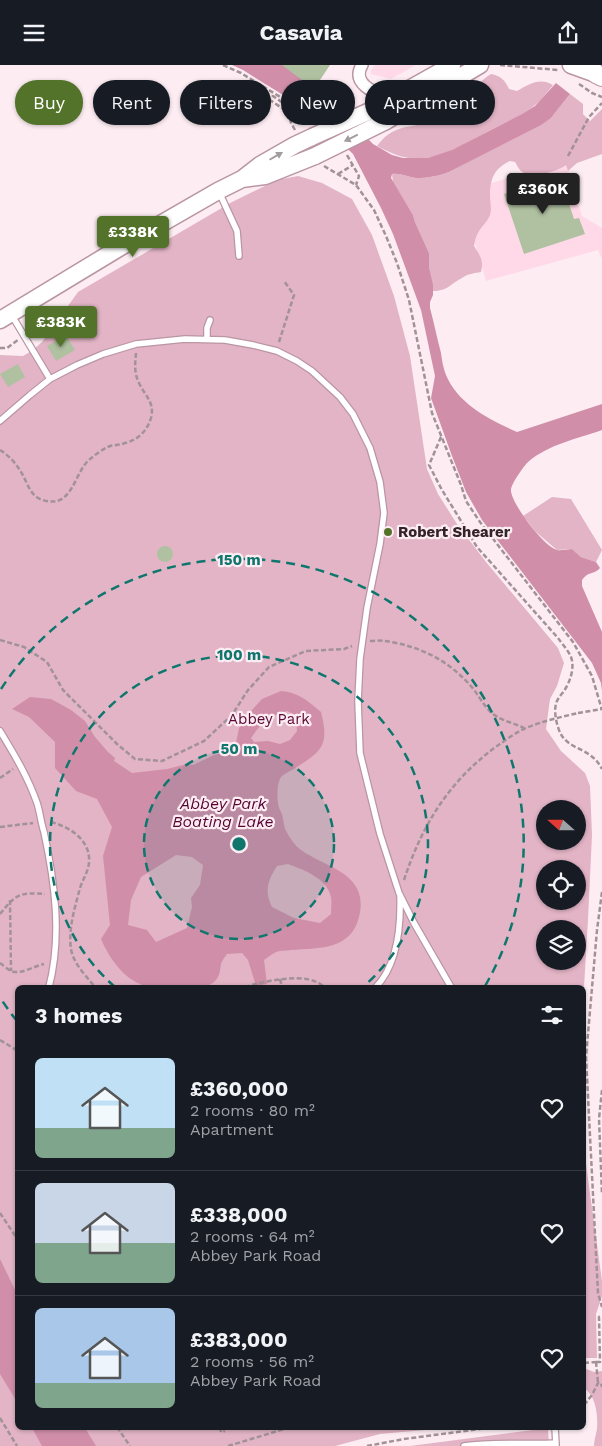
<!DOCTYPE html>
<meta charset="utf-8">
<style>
body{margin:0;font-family:"Work Sans",sans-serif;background:#20242c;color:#f1f3f6;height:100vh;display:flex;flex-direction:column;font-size:19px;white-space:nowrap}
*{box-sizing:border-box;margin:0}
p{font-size:16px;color:#9ea1a6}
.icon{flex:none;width:28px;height:28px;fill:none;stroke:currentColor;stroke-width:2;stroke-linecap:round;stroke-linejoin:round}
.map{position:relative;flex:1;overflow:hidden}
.drawer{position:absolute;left:15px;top:920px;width:571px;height:445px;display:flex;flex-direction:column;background:#171b24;border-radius:8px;box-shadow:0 1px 4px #0004}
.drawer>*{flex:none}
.guide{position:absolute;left:15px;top:15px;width:572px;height:45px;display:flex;gap:10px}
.needle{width:32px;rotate:291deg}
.fabs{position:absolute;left:536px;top:735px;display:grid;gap:10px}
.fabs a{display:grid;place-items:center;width:50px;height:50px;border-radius:50%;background:#171b24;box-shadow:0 1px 4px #0004;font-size:25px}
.price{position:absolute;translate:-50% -42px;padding:0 11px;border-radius:5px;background:#53732a;color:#fff;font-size:16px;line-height:32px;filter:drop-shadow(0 1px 2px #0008)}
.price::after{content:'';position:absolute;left:50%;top:30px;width:15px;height:11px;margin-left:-8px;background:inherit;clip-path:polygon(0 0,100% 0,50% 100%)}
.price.current{background:#222;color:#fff}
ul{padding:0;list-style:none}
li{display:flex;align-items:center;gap:15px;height:125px;padding:0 20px}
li+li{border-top:1px solid #363941}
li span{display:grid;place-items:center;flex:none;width:140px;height:100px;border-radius:8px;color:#555}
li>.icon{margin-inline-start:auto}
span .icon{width:60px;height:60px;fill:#fffc;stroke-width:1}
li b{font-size:21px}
h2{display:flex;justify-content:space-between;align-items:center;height:60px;padding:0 20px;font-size:21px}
.tag{padding:0 18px;border-radius:22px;background:#171b24;box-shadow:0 1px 4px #0004;font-size:18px;line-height:45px}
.tag.current{background:#53732a;color:#fff}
header{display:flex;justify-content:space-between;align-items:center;height:65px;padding:0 20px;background:#171b24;font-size:22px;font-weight:700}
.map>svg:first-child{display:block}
</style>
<header><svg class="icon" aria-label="menu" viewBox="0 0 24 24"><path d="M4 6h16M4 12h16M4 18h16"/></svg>Casavia<svg class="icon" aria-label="share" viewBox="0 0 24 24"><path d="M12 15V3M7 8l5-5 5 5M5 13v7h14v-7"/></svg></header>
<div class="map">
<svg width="602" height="1381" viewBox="0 0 602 1381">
<rect width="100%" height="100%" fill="#fdedf3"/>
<path fill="#ffd9e7" d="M375,0H416L391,14L371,9V5Z
M565,95L582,151L602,163V194L598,185L486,216L460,128Z"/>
<path fill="#e2b4c5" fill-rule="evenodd" d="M491,9C501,11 505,15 509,24L517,26C529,19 540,12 553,20C547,27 542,35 535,40C524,50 508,56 495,63C474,73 451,89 428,93C409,96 394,90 377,81C397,54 417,66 442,52C451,47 460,41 467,33C475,25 480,15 491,9Z
M570,29L583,39V49L590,56L602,44V89L577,98L568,106L566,100C559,106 536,112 526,109C520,107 518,102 515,97L510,96C495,103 490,113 490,130C490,138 492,143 490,150C487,158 480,162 477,170C475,173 475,177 474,181C480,190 484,196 481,207C475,208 467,209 462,213C450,219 448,226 433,226L429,202V188L415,157L413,150L393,117L392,109C400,108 408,112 416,113C428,113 438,111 449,107L551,53Z
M298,111L322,118L352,134L372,170L394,231L410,291L427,404L438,429L457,459L486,497L558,583L564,598L557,621L550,634L546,664L561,686L585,708L590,721L592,770L588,855L584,922H18V1362L447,1363L380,1369L335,1381H0V290L23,291L33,285L42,277L78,227L232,137L277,115ZM545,744H578V776H545ZM545,804H578V836H545ZM545,864H578V896H545Z
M552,432L571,434L602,485L596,497L581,492L572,484L557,485L536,467L523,451Z
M584,1084L602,1216V1231L596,1249L597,1293H584Z
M584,1303L594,1307L602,1306V1381H594C594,1375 596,1370 597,1364C598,1350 596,1331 584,1323Z
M548,1363L549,1381H410Z"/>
<path fill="#d18ea9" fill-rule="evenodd" d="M232,0H283L324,29L373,79L392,90L403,93H428L452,85L522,49L535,41L556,18L570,29L551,53L541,60L449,107C438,111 428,113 416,113C408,112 400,108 392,109L391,113L413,150L415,157L429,188V202L433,220V230L430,237V243C434,258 437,273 441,288C442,295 443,303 446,310C458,339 490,355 517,367L602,339V365C577,374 549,379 528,397C524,401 510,420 511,426C512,439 543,481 557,485C561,486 568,484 572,484L581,492L596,497L600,503C594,510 588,506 582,515V521L602,567V626L601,618L592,598L482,455L466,427L452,391L431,333L435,311L421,245L393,169L381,143L353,89L316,53L283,30L243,5Z
M281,626C298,627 308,636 321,647C330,682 321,686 294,704C290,706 284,709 281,712C277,718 277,731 278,738C278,742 280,745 282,749C283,754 284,759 285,764C288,770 295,781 301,785C326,803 370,808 359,852C351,885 319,883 291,885C287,886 281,885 276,887C272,889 267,893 264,895L267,919L256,921L248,895L242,888L227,889C225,892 222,895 221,899C220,905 220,912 214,917C207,923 194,922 184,922C173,922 160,925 149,922C126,917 110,895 101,874L110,860L103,791L112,762L97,734L76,726L55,703V677L29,652L12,644L30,632L51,634L71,645L85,656L95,672L108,687L115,693L114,696L132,708L167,704L187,699L193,700L214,690L230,686L236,678L239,663L252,645L262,634ZM287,646L296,650L297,666L290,675L280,679L268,676L254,677L251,673C264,655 266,653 287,646ZM176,790L192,792L203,800L200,820L191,833L192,842L187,863L156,877L147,865L128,860L131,835L141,812ZM288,799C304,805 327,813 331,832C332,837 331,844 331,849L320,858L294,853L272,842C264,826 268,815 277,801Z
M0,1194L17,1229V1337L0,1309Z
M32,1363H85L96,1381H42Z"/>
<path fill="#b0c1a1" d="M282,0H330L314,24Z
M560,111L574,154L579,153L585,169L524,189L504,129Z
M66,270L75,285L56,296L47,281Z
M18,299L25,312L8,322L0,309Z
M157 489a8 8 0 1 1 16 0a8 8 0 1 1-16 0Z"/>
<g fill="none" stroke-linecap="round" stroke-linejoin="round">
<defs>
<path id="lane" d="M219,127L237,166L239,191
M11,249L50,314
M207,274V263L210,255
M0,356L30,330L50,314L77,300L103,289L136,279L185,274L225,275L253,280L277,286L297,296L312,306L340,332L353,349L370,383L380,417L384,448L380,479L367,543L360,594L358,636L360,688L380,769L399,828L414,858L451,922
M0,666C14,689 28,712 37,738C40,747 41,758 44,767C55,818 62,872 49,922
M376,922C398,899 401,861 400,830
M555,1362L556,1380
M464,1381C494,1376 525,1380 556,1378"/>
<path id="street" d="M362,0C350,20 378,29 392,35"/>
<path id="secondary" d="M571,0L596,9
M370,46L452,0
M386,56L480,0
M242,114L265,111L315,91
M0,255L119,183L218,126L242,114L260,100L295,80L312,72"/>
<path id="primary" d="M589,0L596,9L602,12"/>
</defs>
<use href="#lane" stroke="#ba95a3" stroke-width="8"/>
<use href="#street" stroke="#ba95a3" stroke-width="14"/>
<use href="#secondary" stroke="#ba95a3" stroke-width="19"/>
<use href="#primary" stroke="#ba95a3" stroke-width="20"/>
<path stroke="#a29298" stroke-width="2.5" stroke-dasharray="5 2.5" stroke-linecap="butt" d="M223,0L241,8L300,44L315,55
M500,0L558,5
M579,19L592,28L602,32
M419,54L468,26L470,24
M295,65L291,58L289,48L270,35L273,31L293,45L300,44
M347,90L359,111L356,120
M568,91L589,52L602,38
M324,101L356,120L374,145L386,171L397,198L409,235L432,348L461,420L466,436L480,457L573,577L592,611L602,645
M338,109L353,100
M31,267L51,242
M279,277L294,230L284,216
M0,283H7L18,275
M441,372L429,400L442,425L477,482L558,573C562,579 568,585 571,592C575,603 570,617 564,626C561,630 557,634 556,639C554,646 556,656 558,662C565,687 590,680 602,704
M0,385C8,390 16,398 21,407C27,416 29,429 40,434C73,447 73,408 90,394C96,389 103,384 110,381C115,380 120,380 125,378C138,375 147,366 151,353C155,337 145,331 139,318C134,308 135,299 136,288
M0,575L24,582L47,597L63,625L117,679L135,694L162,696L204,676L232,650L248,625L269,602L306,586L344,584L352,581
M370,576C379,575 387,576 396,578C425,584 449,597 469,619C478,628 483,641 493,649C502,656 514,658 524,663
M0,713L13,704
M51,757C70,762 91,775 89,798C88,807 83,814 80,823C75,842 68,864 71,884C73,898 86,911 95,922
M0,762L33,758
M404,815C422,760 449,716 497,681C506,675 516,667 526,663C543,656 561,652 578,648
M602,827L597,865L586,992L598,1228L602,1242
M10,835L11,906
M0,849C16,829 20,827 45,829
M0,898C3,900 7,904 11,906C21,910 34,901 44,899
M280,914L282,922
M245,922C264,916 309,906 324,922
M0,975L18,986
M602,1025L599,1054L602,1129
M0,1148L18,1175
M596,1297H600L599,1252L602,1251
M596,1297L598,1318
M584,1298L596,1297
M584,1340L592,1330L598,1318H601L602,1322
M0,1353L17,1381
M117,1362L130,1381
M220,1362L221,1367L225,1366
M228,1381L291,1362
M367,1381L404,1374L495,1362"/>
<use href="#lane" stroke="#fff" stroke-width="5.5"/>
<use href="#street" stroke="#fff" stroke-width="11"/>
<use href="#secondary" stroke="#fff" stroke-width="16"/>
<use href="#primary" stroke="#fff" stroke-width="18"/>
<defs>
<path id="secondary-bridge" d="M312,72L370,46
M315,91L386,56"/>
</defs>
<use href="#secondary-bridge" stroke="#ba95a3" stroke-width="19" stroke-linecap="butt"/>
<path stroke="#a29298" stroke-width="2.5" stroke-dasharray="5 2.5" stroke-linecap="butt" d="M578,648L602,644"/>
<use href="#secondary-bridge" stroke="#fff" stroke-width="16"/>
</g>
<defs><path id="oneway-solid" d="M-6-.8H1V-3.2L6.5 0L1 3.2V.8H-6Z" transform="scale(1.25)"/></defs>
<g fill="#a39c9f">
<use href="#oneway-solid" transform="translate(351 73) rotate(154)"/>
<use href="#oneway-solid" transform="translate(276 91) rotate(-30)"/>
</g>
<circle cx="239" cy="779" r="95" fill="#0f766e" fill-opacity=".12"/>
<g fill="none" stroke="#0f766e" stroke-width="2.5" stroke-dasharray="9 6">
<circle cx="239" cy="779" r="95"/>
<path d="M115 922A189 189 0 1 1 363 922"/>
<path d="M17 956A284 284 0 0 1 1 934M1 624A284 284 0 0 1 485 921"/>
</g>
<circle fill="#53732a" stroke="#fdedf3" stroke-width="2" cx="388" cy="467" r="5"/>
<g text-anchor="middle" stroke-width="4.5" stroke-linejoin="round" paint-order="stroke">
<g font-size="15" font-weight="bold" fill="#33242a" stroke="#fdedf3" text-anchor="start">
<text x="398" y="472">Robert Shearer</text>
</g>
<g font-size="15" fill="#5a0935" stroke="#fdedf3">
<text x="269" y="659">Abbey Park</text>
</g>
<g font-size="16" font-style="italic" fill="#550431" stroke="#fdedf3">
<text x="223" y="744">Abbey Park<tspan x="223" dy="18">Boating Lake</tspan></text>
</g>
</g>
<circle cx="239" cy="779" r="8" fill="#0f766e" stroke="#fdedf3" stroke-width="2.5"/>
<g font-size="15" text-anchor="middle" font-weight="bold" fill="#0f766e" stroke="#fdedf3" stroke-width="4.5" stroke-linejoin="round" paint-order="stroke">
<text x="239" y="500">150 m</text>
<text x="239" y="595">100 m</text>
<text x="239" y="689">50 m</text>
</g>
</svg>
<div class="fabs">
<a><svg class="needle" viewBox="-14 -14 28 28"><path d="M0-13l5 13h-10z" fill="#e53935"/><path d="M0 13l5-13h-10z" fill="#9ea1a6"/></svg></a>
<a><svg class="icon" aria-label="locate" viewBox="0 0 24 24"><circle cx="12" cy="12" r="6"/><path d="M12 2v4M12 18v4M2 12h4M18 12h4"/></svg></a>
<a><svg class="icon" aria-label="layers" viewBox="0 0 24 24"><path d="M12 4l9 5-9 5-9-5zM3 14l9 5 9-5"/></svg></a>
</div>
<b class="price current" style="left:543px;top:150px">£360K</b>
<b class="price" style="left:133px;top:193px">£338K</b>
<b class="price" style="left:61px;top:283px">£383K</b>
<div class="guide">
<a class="tag current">Buy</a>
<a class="tag">Rent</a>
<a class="tag">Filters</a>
<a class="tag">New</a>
<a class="tag">Apartment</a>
</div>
<section class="drawer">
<h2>3 homes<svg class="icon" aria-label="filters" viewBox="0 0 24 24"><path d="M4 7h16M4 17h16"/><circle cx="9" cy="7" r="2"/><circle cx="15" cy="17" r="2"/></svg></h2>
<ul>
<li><span style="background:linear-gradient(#bfe0f5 70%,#7fa58c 0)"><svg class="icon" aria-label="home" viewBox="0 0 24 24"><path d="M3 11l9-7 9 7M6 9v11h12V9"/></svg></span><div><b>£360,000</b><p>2 rooms · 80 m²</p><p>Apartment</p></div><svg class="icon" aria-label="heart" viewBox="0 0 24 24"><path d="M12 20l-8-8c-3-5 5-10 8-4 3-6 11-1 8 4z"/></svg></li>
<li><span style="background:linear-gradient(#c9d6e8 60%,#7fa58c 0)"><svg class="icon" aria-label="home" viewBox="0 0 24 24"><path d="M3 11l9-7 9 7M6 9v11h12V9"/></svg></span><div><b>£338,000</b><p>2 rooms · 64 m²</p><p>Abbey Park Road</p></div><svg class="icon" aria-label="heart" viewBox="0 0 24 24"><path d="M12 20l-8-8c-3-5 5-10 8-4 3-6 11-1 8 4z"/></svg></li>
<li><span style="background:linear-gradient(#a9c7e8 75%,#7fa58c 0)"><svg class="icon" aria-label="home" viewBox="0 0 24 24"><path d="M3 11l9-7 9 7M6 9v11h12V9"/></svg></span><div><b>£383,000</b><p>2 rooms · 56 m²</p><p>Abbey Park Road</p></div><svg class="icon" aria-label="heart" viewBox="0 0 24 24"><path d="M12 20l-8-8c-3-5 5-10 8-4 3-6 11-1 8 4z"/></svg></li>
</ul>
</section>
</div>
